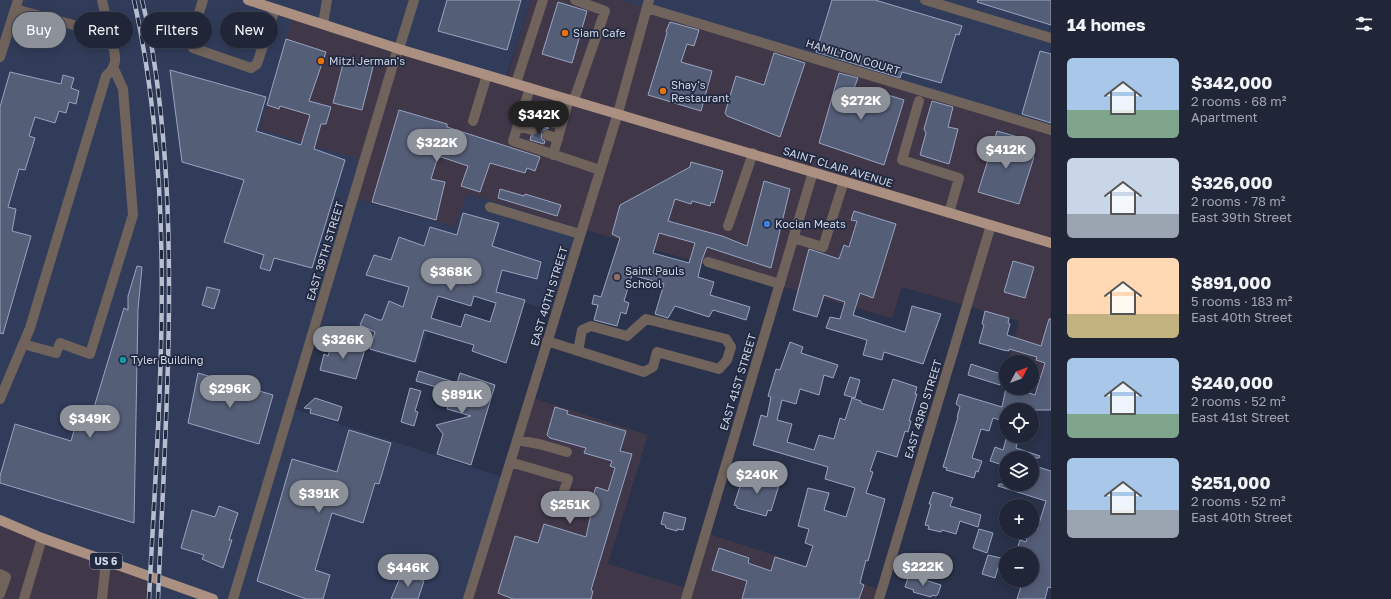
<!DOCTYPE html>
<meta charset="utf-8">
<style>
body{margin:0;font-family:"Golos Text",sans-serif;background:#282e40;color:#f1f3f6;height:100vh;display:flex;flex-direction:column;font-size:15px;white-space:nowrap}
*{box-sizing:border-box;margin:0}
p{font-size:13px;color:#a2a5ae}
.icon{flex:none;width:22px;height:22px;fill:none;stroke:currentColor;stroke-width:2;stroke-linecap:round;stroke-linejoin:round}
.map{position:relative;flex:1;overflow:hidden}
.details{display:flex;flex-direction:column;background:#202638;width:340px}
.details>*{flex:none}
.hud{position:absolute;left:12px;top:12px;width:380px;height:36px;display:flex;gap:8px}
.needle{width:26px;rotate:49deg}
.controls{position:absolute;left:999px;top:355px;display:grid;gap:8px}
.controls a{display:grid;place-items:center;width:40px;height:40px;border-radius:50%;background:#202638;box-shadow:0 2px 10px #0003,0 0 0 1px #3d4353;font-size:20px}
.price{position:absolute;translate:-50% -34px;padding:0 9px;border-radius:14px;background:#8c9099;color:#fff;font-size:13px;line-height:26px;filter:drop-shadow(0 1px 2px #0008)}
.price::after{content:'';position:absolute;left:50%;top:24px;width:12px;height:9px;margin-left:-6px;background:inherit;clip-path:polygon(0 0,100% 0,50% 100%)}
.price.current{background:#222;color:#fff}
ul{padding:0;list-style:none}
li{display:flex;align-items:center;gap:12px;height:100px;padding:0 16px}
li span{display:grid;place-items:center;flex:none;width:112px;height:80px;border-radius:6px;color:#555}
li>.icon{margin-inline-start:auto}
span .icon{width:48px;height:48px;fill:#fffc;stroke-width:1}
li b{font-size:17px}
h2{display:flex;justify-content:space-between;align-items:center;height:48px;padding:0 16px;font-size:17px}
.pill{padding:0 14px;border-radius:18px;background:#202638;box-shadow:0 2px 10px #0003,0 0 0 1px #3d4353;font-size:14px;line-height:36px}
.pill.current{background:#8c9099;color:#fff}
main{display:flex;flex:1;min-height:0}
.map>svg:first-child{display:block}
</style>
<main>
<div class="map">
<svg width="1051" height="599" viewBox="0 0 1051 599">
<rect width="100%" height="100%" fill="#2a334b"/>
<path fill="#403748" d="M531,0H622L1051,130V382L1032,376V362H1008L1019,321L902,287L892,318L582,229L467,194L455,227L353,198L260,129L292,14L506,80Z
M530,397L648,435L608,564L689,589L706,533L882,590L879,599H468Z
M0,520L150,577L149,599H0Z"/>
<path fill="#313c5a" d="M0,0H531L505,80L293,14L260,129L364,161L353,198L455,227L467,194L582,229L556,312L444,279L417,364L313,335L291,408L505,478L468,599H149L150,577L0,520Z
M622,0H1051V130L670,15Z"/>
<path fill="#545e77" stroke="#99a4c2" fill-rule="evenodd" d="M447,0H521L507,50L438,31Z
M832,0H875L962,26L959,35L956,34L941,83L902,72L900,78L816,52Z
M978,0H1051V25L977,2Z
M558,2L587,11L572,63L542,54Z
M670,22L699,30L694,46L687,44L681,62L712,71L701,111L648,95L667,33L666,31Z
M286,39L326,52L309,101L331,107L326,124H321L314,149L345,160L312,268L274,258L270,271L260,268L264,255L224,242L244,180L182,162L170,70L266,97L256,131L301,145L310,115L280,106L279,109L267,105Z
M1040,51L1051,54V123L1022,114Z
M774,53L805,63L780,137L727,116L725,113L736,76L764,85Z
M344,60L373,67L362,110L333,103Z
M10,72L61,84L63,75L74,78L71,88L79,91L76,104L69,102L66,113L59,111L55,123L35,117L29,136L35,138L25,170L19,169L8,207L16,209L12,231L31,236L3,334L0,333V107Z
M839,73L858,78L854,88L874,94L875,91L904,100L884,165L819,143Z
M932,101L953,107L948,127L958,129L949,164L920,155L926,133L924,129Z
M399,110L447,124V127L540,157L535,171L527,168L525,173L490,163L480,192L461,186L468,166L438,156L431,179L445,182L436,220L372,202Z
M535,124L549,128L543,130L541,133L542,139L545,141L544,144L530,140L531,136L536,135L538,132V128Z
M997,131L1018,137L1014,151L1034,157L1019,204L978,192Z
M691,162L723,171L714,203L711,202L710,206L692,201L691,204L675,199L668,221L722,236L747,246L764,181L790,189L771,268L707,247L702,260L698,277L714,282L710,295L750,307L747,317L746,320L713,310L709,317L675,306L668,318L655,314L664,284L632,275L624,301L629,303L626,314L621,312L617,326L594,320L598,305L592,304L594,295L601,297L620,238L612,234L620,205L690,167ZM659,233L695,243L689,263L653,253Z
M500,189L524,196L525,194L561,205L557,216L498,198Z
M854,211L896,224L873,298L860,293L853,315L905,332L912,306L941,314L923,364L884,352L882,360L863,355L867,340L826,328L830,317L840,319L845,302L824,295L817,317L793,310L809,249L839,259L844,245L849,247L857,221L851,220Z
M463,213L499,223L492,246L541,262L537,279L502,270L496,292L525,300L506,363L472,351L474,345L424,330L415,362L370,349L375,332L360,325L365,314L379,320H382L389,301L403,307L409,287L366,275L374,255L391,260L399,237L424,246L430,227L457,235ZM438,296L471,306L474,296L496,303L490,322L465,314L461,327L431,318Z
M1013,261L1034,267L1025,298L1004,292Z
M137,266L142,267L138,309L134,523L0,483V476L15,424L71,441L80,410L92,414L124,308L128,310V296Z
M207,287L220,290L214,309L202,305Z
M985,311L1009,318L1008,323L1010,324L1007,335L1041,346L1049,319H1051V410H1003L1000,420L993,418L989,431L981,429L972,458L982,461L978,472L976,471L974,478L946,470L947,468L943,467L958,417H957L960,407L956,404L959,394L1002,407L1006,388H1014L1035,395L1045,363L1036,360L1037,357L1009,349V351L1003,350L979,343L984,325L982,324Z
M333,340L365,349L356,379L320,370L324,354L328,356Z
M790,342L803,347L801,353L838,365L833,378L824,375L819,395L800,389L796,404L782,400L777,420L792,424L787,442L814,450L819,435L834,439L840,418L845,420L852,398L861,401V403L883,410L893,379L917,387L915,394H917L909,421H911L908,432L905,431L897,457L877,451L870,471L873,472L866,493L885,499L868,561L866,560L860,583L864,585L859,599H742L747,581L712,570L719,548L749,558L748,563L771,571L775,557L806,567L813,546L805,543L809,529L798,526L808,488L829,493L824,510L846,517L855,488L825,479L828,467L753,445L761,415L767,417L771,397L768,396L776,369L780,370Z
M971,364L1004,375L1000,385L968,375Z
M419,371L457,383L460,373L495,385L471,465L437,454L443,434L436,425L471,416L447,409L453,392L416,381Z
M198,373L273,395L259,444L188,423Z
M850,377L860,380L855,398L844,395Z
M410,388L421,391L415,411L418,412L414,426L401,422Z
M315,398L342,407L338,421L310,413L311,409L304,408Z
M555,407L568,411L567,414L626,431L620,451L632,454L591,590L593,591L591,599H513L498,593L515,536L538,543L544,524L586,537L591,514L587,513L596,487L608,491L615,468L610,466L612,461L584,453L586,448L550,438L547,435Z
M349,430L391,443L379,484L375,483L363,523L332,513L315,570L330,575L323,599H306L257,581L292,459L337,472Z
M1007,436H1019L1016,448L1040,456L1039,458H1006V466L990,461L995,447L1003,450Z
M1035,466L1051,471V588L1048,587L1045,599H1017L1023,580H1032V554L1016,552L1020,540L1026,542L1029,532H1032V528L1037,530L1046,501L998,486L999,484H1032Z
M744,474L758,479L759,476L780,482L771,511L768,510L766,516L737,508V506L734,505Z
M933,492L953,498L950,506L981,515L978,527L960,521L956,534L942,530L941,532L928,529L929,526L925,525L931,504H929Z
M219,506L238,513L229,540H232L223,568L202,559L204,555L181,548L192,510L215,517Z
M664,512L686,518L683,530L677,529V531L666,528L665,525L661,524Z
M979,529L993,533L987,553L973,548Z
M988,555L1001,558L995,578L982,574Z
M402,573L424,581L418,599H391Z
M909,575L941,585L938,594L936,596L932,595L931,597L913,592L914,590L905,587Z"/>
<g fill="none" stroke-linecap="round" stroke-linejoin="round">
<path stroke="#434b62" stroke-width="10" stroke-dasharray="10 5" stroke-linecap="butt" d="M532,130L547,135"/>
<path stroke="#70635c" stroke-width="10" d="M102,0L110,35
M203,0L190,41L193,48L251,68L257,64L275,9
M925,0L1051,38
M647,8L1051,130
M323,24L327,0
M399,49L414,0
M0,57L18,0
M516,83L543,0
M530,88L513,141L600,170
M574,100L605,11L575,0
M919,101L902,160L959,178L949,213
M522,113L561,125
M473,121L487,75
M518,126L532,130
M547,135L558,139
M553,155L569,99
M490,207L580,234
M728,226L753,153
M793,238L823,247L844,181
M708,262L780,284
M547,341L644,372L653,367L657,352L719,369L727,360L731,347L726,339L646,319L627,336L591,326L582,330L578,351
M23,344L56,353L60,343L90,354L133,215L123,89L114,69
M0,399L30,328L106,76C121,63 114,52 110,35L15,9
M517,440L539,444L567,452
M510,462L568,479L559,506
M0,574L6,577L0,594
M24,599L42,538
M102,599L106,561
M233,599L398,48
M468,599L618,113L649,0
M686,599L813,172
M879,599L991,225"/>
<path stroke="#ab9082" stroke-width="10" d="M248,0L399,49L1051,243
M0,520L42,538L213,599"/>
<defs>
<path id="rail" d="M134,0C178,196 159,400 149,599
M142,0C155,52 161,107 165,161C175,307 164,453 158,599"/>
</defs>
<use href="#rail" stroke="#b7becf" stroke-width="4.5"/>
<use href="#rail" stroke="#212940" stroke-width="3" stroke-dasharray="9" stroke-linecap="butt"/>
</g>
<g fill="#e8710a" stroke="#212940" stroke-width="1.5">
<circle cx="565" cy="33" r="4"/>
<circle cx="321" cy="61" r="4"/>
<circle cx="663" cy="91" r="4"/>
</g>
<circle fill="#3f7fe0" stroke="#212940" stroke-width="1.5" cx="767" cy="224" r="4"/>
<circle fill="#8d6e63" stroke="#212940" stroke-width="1.5" cx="617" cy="277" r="4"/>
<circle fill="#0f9aa8" stroke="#212940" stroke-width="1.5" cx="123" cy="360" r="4"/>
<g text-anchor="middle" stroke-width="3.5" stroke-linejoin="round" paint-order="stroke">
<rect fill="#212940" stroke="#9ba1b4" stroke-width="1" x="90" y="553" width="32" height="16" rx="3"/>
<g font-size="10" font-weight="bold" fill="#cfd5e5">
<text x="106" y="565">US 6</text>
</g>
<g font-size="11" fill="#cfd5e5" stroke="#212940" text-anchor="start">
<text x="573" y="37">Siam Cafe</text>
<text x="329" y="65">Mitzi Jerman's</text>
<text x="671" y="89">Shay's<tspan x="671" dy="13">Restaurant</tspan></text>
<text x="775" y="228">Kocian Meats</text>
<text x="625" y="275">Saint Pauls<tspan x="625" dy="13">School</tspan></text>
<text x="131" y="364">Tyler Building</text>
</g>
<g font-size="11" fill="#cfd5e5" stroke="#212940">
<text transform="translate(853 57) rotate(17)" y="4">HAMILTON COURT</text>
<text transform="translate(838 167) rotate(17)" y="4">SAINT CLAIR AVENUE</text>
<text transform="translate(325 251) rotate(-73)" y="4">EAST 39TH STREET</text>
<text transform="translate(549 296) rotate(-73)" y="4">EAST 40TH STREET</text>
<text transform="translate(738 382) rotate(-73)" y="4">EAST 41ST STREET</text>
<text transform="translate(923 409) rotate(-73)" y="4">EAST 43RD STREET</text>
</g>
</g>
</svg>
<div class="controls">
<a><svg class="needle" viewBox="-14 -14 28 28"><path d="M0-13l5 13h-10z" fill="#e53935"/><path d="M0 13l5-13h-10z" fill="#a2a5ae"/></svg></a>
<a><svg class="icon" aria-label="locate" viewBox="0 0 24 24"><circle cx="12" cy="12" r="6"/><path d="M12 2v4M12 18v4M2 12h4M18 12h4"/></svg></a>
<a><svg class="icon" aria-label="layers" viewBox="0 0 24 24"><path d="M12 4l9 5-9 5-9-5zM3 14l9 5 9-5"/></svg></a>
<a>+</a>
<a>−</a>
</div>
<b class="price" style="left:861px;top:121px">$272K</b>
<b class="price current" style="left:539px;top:135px">$342K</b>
<b class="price" style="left:437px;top:163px">$322K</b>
<b class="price" style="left:1006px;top:170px">$412K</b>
<b class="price" style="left:451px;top:292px">$368K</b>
<b class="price" style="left:343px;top:360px">$326K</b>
<b class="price" style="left:230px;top:409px">$296K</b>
<b class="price" style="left:462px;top:415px">$891K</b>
<b class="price" style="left:90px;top:439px">$349K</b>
<b class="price" style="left:757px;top:495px">$240K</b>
<b class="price" style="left:319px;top:514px">$391K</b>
<b class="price" style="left:570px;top:525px">$251K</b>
<b class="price" style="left:923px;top:587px">$222K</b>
<b class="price" style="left:408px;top:588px">$446K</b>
<div class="hud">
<a class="pill current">Buy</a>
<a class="pill">Rent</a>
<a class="pill">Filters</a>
<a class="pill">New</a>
</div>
</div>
<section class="details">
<h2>14 homes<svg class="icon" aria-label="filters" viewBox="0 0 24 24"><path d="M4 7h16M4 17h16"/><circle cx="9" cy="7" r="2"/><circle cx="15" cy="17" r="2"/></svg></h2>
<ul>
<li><span style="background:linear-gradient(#a9c7e8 65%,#7fa58c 0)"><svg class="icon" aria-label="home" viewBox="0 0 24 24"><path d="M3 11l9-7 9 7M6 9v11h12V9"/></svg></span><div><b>$342,000</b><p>2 rooms · 68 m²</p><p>Apartment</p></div></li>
<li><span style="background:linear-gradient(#c9d6e8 70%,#9aa5b1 0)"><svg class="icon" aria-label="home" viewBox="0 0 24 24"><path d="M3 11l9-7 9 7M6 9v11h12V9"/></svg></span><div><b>$326,000</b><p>2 rooms · 78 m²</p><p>East 39th Street</p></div></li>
<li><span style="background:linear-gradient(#ffd9b3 70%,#c2b280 0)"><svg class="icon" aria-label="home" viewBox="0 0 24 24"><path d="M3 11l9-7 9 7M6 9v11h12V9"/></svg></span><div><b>$891,000</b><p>5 rooms · 183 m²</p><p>East 40th Street</p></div></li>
<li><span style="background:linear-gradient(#a9c7e8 70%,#7fa58c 0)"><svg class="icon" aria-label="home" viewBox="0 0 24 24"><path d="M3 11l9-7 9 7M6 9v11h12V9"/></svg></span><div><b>$240,000</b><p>2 rooms · 52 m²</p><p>East 41st Street</p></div></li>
<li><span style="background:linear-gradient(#a9c7e8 65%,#9aa5b1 0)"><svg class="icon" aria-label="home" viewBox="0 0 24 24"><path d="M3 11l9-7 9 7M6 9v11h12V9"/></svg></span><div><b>$251,000</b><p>2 rooms · 52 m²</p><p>East 40th Street</p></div></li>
</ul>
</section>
</main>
